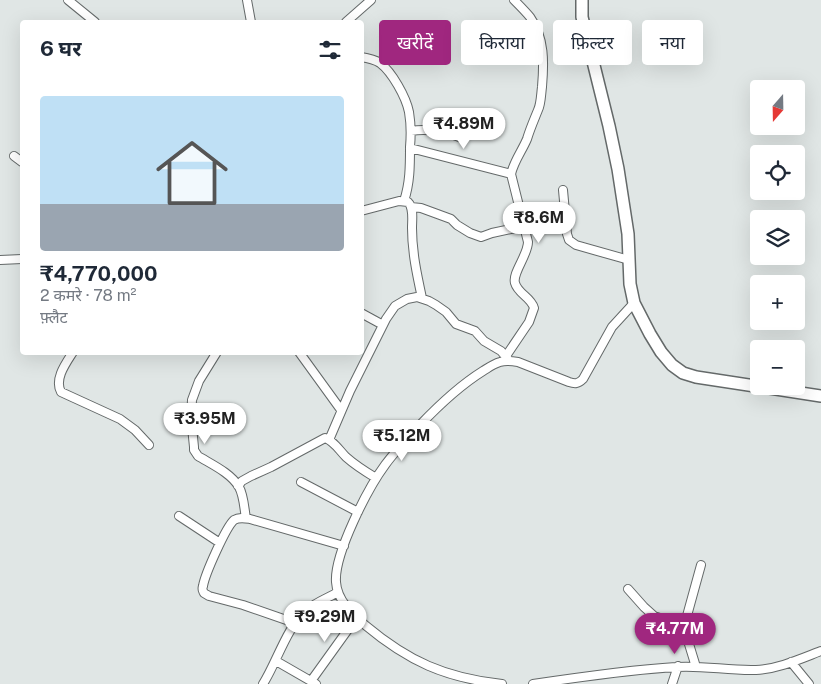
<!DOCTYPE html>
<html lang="hi">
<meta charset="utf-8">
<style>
body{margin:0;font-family:"Public Sans","Noto Sans Devanagari",sans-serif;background:#f6f6f7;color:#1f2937;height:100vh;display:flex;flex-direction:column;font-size:19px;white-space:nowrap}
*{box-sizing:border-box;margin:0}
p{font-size:16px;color:#747a83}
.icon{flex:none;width:28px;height:28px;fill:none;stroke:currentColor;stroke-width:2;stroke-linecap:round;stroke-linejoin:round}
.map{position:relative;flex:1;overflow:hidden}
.details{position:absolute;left:20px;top:20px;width:344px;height:335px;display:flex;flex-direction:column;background:#fff;border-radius:5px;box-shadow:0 5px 20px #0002}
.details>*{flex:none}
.guide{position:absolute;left:379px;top:20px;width:366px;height:45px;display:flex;gap:10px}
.needle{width:32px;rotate:200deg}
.buttons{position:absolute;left:750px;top:80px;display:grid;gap:10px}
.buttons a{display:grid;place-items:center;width:55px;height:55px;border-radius:5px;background:#fff;box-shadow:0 5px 20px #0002;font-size:25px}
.price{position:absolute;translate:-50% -42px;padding:0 11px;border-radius:18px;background:#fff;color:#222;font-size:16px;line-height:32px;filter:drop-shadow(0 1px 2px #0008)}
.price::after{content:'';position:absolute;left:50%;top:30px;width:15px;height:11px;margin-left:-8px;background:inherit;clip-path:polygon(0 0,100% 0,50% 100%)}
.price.current{background:#a0277f;color:#fff}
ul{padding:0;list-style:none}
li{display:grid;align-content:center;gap:10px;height:265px;padding:0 20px}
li+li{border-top:1px solid #e0e1e3}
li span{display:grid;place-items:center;height:155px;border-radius:5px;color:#555}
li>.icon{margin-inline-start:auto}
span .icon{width:90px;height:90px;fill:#fffc;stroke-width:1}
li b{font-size:21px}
h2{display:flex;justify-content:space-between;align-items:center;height:60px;padding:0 20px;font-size:21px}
.tag{padding:0 18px;border-radius:5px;background:#fff;box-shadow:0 5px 20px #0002;font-size:18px;line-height:45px}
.tag.current{background:#a0277f;color:#fff}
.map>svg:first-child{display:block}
</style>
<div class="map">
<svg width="821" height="684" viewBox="0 0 821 684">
<rect width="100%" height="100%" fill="#e0e6e5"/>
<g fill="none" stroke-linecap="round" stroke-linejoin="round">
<defs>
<path id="street" d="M68,0L95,22
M247,0L251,22
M346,22L371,0
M361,57C368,58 374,59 380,63C392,72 406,97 409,112C411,124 411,136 410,147C410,166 410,183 404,201
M411,131C429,128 445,132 462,138
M410,148L511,174
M14,156L22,162
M563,190L567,234L569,240L576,245L629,260
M411,207L421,208L451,219L457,225L470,233L481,237L492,233L525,226
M361,211L399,201L408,202C414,208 412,219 412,228C412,252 417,275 422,298
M0,260L22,259
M361,313L383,325
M73,352C66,363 54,379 61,392L120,419L135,430L149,445
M217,352L199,381L192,400L191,417L194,447V450L198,456C211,464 231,473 239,487C244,496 244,508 246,518
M299,352L341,410
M506,356L529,322L534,308C531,297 518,294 515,283C512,273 528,255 528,242L511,174C514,161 522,151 527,139C530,129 534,120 538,110C541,104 541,94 542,87C544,63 545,38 530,17C525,11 519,5 514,0
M329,440L350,391L386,319L395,306L407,299L417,297L429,301L436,305L446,312L456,324L475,331L484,341L501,351L508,359
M301,482L358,512
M238,486L242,481L251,476L271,467L325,438C334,441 339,450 346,457C355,465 366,472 376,478
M179,516L220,543
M628,589L644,607L654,616L685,627
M295,623L243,605L209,596L204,593C202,589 202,590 203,586C205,574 226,527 234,520C239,517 244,518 250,519L344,546
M276,661L316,684
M791,662L809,684
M696,667L685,631V623L701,565
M311,681L357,617
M263,684C277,662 287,626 307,610C316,602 328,598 338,592
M502,684C445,678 408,661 365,625C352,614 337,600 336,582C334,554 368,488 385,465C395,451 408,438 420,425C440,404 459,386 483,371C488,368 493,364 500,362C506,360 512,361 518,362L569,382C575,384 578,384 583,379L612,327L634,303
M533,684C580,677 628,670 676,667C703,665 729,671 756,670C778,669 800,659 821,651
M672,684L678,666"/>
<path id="secondary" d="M582,0V17L609,126L618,169L628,234L630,284L634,303L650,334L661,352L672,365L683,373L696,377L821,396"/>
</defs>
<use href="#street" stroke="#646969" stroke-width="10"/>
<use href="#secondary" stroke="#646969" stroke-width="14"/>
<use href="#street" stroke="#fff" stroke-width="8"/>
<use href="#secondary" stroke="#fff" stroke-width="11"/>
</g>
</svg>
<div class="buttons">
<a><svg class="needle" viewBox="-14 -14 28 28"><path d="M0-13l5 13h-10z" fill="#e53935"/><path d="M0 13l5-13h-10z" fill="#747a83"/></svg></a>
<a><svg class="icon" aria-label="locate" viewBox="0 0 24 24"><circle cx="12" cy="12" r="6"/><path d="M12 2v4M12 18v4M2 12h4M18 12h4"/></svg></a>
<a><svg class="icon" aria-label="layers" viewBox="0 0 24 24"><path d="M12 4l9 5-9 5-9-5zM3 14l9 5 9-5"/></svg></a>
<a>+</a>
<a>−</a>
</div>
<b class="price" style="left:464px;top:150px">₹4.89M</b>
<b class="price" style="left:539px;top:244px">₹8.6M</b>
<b class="price" style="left:205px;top:445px">₹3.95M</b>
<b class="price" style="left:402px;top:462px">₹5.12M</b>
<b class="price" style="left:325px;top:643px">₹9.29M</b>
<b class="price current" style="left:675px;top:655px">₹4.77M</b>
<div class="guide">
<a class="tag current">खरीदें</a>
<a class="tag">किराया</a>
<a class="tag">फ़िल्टर</a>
<a class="tag">नया</a>
</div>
<section class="details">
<h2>6 घर<svg class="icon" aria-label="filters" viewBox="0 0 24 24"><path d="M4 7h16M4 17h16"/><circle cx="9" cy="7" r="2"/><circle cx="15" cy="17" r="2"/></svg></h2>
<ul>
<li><span style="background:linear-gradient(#bfe0f5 70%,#9aa5b1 0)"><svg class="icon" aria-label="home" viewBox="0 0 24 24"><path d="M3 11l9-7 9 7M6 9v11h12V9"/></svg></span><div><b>₹4,770,000</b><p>2 कमरे · 78 m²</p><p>फ़्लैट</p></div></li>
</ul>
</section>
</div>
